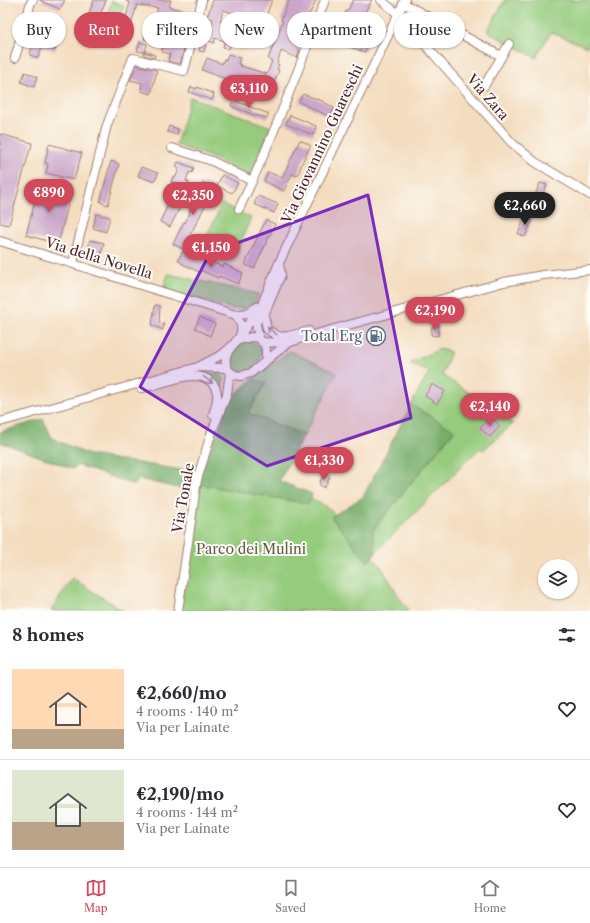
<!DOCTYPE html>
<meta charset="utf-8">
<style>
body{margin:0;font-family:"Libre Caslon Text",serif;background:#f7f7f7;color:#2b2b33;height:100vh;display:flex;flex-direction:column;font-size:15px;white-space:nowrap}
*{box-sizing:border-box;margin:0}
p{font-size:13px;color:#7c7c81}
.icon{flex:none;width:22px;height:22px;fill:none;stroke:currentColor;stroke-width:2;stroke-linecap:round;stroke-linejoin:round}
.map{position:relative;height:611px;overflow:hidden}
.panel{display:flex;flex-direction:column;background:#fff;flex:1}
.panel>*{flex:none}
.guide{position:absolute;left:12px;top:12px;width:566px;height:36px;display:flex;gap:8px}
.tools{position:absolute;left:538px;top:559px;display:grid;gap:8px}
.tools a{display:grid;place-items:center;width:40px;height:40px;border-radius:50%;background:#fff;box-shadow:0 1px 3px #0004;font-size:20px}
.price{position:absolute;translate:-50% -34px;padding:0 9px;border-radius:14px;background:#d1495b;color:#fff;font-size:13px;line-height:26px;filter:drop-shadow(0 1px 2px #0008)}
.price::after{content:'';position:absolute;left:50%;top:24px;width:12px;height:9px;margin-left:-6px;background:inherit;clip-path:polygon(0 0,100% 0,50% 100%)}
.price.current{background:#222;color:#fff}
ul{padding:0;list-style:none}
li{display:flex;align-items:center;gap:12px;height:100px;padding:0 12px}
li+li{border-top:1px solid #e1e1e2}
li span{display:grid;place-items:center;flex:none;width:112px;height:80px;border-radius:0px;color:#555}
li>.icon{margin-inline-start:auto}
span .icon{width:48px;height:48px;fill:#fffc;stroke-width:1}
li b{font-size:17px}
h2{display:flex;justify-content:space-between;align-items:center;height:48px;padding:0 12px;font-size:17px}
.chip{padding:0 14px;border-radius:18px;background:#fff;box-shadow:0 1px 3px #0004;font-size:14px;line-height:36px}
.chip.current{background:#d1495b;color:#fff}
.tabs{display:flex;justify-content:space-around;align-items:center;height:56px;border-top:1px solid #e1e1e2;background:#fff;font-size:11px;color:#7c7c81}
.tabs a{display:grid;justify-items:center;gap:2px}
.tabs .current{color:#d1495b}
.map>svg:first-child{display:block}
</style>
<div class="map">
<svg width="590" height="611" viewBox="0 0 590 611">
<rect width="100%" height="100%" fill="#fdfcf7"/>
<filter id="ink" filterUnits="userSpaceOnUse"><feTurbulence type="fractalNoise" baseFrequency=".025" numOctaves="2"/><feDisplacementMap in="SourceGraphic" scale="8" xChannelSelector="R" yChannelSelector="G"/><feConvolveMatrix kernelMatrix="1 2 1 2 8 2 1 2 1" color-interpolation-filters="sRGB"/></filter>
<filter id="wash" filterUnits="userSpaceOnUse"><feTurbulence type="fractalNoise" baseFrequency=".012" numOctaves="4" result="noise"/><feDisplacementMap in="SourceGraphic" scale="16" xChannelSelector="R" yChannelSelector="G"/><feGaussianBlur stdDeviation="0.9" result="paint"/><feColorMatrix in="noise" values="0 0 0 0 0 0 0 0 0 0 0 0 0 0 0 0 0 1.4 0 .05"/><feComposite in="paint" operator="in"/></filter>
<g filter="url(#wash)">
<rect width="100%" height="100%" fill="#f4ddbf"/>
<path fill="#95cb7d" stroke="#707554" d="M505,0H590V39L587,47L551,32L536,58L487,31Z
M112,1L124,6L116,26L104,21Z
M190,97L271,127L251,176L208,156L176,145Z
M222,204L251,218L234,257L213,250H200Z
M168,274L259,294L255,303L246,308L232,309L163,288Z
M247,342C268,341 264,363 248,370C245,371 243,373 239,372C236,371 234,370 232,367C225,355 237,346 247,342Z
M439,349L451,352L442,375L488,405L513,424L483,450L480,448L375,553L372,530L454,431L411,405L429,372L410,363Z
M290,351L337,373L304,435L248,413L265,383L252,379Z
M217,373L221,374L224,378L220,397L214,379L207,374Z
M201,478L312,499C335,508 342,525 358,542C365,551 375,558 381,567C391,582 398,597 409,611H180Z
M72,578L123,611H51Z"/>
<path fill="#78af6c" stroke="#61674c" d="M252,379L266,383L248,413L304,435L279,481L312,494L309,504L203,485L186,490L139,479L134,485L77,465L73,469L0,442V432L43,419L52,438L89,455L201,473L231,398Z
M411,405L454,430L373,530L375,553L368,562L331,517L363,497Z"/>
<g id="blocks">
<path fill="#caa6c9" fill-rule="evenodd" d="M39,0H65L60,9Z
M94,0H106L99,17L89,13Z
M126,0H171L169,7L193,13L180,64L168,61L170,54L162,52L163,46L144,39L146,31L148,32L151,22L157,24L156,27L160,28L159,30L172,34L177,21L169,19L170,16L156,13L158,8L137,5L130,28H131L129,36L121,34L130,3L126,1Z
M213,0H272L259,35L249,31L247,38L234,33L229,49L223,47L225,41L215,38L214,43L207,40L204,52L199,51L201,41L198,40L200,30L212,33V24L213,19L207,17ZM223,10L233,13L230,25L220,21Z
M289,0H316L310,13L309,12L300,33L303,35L298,49L300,50L297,58L281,51L277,64L279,65L277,69L279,70L276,78L274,83L268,81L263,94L241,90L242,85L202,70L207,58L222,64L224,59L226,60L228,54L240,58L238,64L241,65L240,66L267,74L272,61L268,59L283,21L281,20Z
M353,0H372L364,14L375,17L365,52L340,44L341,42L330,38L333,29L335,28L338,29L347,9L348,10Z
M41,19L50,21L47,31L59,34L55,51L42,47L38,58L30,55L36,28L32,27L39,23Z
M140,42L147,44L145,52L155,55L154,58L144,55V52L137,51Z
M136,65L157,70L151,94L141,91L142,83L130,80Z
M25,72L37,77L34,87L21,82Z
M191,87L197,89V87L214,94L212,100L189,92Z
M303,94L322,101L334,108L330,117L299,102Z
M233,100L269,114L267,118L251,114L231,106Z
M290,115L316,126L313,135L286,124Z
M169,126L178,129L177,135L167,132Z
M0,134L32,143L31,149H30L9,225L0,223Z
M300,140L310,145V147L301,165V166L297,176L292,174L284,191L264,181L268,172L282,178Z
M49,144L82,153L74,180L46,173L48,164L45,163Z
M111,161L119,164L108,205L100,202Z
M178,162L194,168L192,173L189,172L186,181L189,182L187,187L171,182L173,177H176L179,168L176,167Z
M141,167L158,173L156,179H154V181L150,180L138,176Z
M222,175L238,183L232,193L217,186Z
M43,182L72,190L58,244L26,235L38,190L41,191Z
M203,182L213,187L208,197L209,198L208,200L183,249L173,244L184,222L185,223L190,213L189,212L193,202L195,203Z
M540,183L547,185L536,207L531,205Z
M173,194L184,199L170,227L160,222Z
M258,196L278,204L274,213L254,204Z
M96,214L110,217L106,232L93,228Z
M526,214L532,216L531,219L532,220L525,237L518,234Z
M266,220L275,224L254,269L246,265V262L257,238Z
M90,240L104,243L100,258L87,254Z
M183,251L204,261L206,259L223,267L224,264L243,273L238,284L219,276L218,278L200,270L199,272L181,263V262L178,260Z
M155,305L160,306L159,322L164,323L163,330L152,325Z
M200,317L215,324L210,336L195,328Z
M434,325H439L438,336L431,335L432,327H434Z
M432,384L445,391L437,404L425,396Z
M491,417L500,426L490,437L480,428Z
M324,474L330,477L324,488L319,484Z"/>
</g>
</g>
<g filter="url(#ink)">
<use href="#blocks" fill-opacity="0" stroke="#9f7e75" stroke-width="1"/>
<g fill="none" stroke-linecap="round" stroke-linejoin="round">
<defs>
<path id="minor" d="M381,0L398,14L512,143L535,162L590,195
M403,3L501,56
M15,58L31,2L33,0
M484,86L509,44
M172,148L212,161L252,181
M239,209C272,141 298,70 325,0
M0,241L236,315
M73,263L107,125L133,58L184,71L198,17L202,0
M279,263L281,275L264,315L267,329L274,334L281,337L288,336L309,331
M236,315L247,313L257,307
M242,333L251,320L256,310
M236,341L251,337L259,338
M262,342L288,343
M266,361V350L265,345L259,338L256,324L264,299L279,263L405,0
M198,367L225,368L235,375L241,376L251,373L288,343L305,337L504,282L543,275L590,270
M228,370C216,343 255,344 236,315
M141,388C160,386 194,367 210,381C221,390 217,403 213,415
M0,422L198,367L223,354L232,346
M178,611L197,480L211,434L227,394L230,372"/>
</defs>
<use href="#minor" stroke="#9f7e75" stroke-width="10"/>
<use href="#minor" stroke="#fff" stroke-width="8"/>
</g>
<defs><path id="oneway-shaft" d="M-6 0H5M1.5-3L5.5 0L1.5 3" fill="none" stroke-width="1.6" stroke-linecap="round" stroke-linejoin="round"/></defs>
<g stroke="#ae9aa0">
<use href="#oneway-shaft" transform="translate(272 331) rotate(-142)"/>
<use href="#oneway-shaft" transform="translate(208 380) rotate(37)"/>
</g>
</g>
<path fill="#7b2cbf" fill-opacity="0.2" stroke="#7b2cbf" stroke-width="3" stroke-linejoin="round" d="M368,195L411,418L267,466L140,387L210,253Z"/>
<defs>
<symbol id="fuel-ring" viewBox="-11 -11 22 22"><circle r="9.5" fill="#fdfcf7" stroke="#5c6f8a" stroke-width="1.5"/><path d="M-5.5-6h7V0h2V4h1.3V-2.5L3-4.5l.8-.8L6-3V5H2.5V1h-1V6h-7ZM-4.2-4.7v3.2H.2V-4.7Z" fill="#5c6f8a"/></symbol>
</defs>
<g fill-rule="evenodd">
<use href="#fuel-ring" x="365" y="325" width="22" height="22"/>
</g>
<g text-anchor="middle" stroke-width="4" stroke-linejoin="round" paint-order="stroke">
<g font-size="14" fill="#4a1f2b" stroke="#fdfcf7">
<text transform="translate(488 97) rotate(49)" y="5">Via Zara</text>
<text transform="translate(322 144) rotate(-65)" y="5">Via Giovannino Guareschi</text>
<text transform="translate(99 258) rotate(17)" y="5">Via della Novella</text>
<text transform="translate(183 498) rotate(-80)" y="5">Via Tonale</text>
</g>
<g font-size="14" fill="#4e5e75" stroke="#fdfcf7" text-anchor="end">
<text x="362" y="341">Total Erg</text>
</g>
<g font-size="14" fill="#645b48" stroke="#fdfcf7">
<text x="251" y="554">Parco dei Mulini</text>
</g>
</g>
</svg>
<div class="tools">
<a><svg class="icon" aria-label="layers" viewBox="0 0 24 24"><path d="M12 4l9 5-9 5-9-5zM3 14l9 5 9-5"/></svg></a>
</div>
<b class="price" style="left:249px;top:109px">€3,110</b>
<b class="price" style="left:49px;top:213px">€890</b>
<b class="price" style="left:193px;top:216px">€2,350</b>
<b class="price current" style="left:525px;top:226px">€2,660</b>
<b class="price" style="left:211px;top:268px">€1,150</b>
<b class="price" style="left:435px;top:331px">€2,190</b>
<b class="price" style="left:490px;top:427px">€2,140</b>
<b class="price" style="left:324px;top:481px">€1,330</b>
<div class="guide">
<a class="chip">Buy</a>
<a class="chip current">Rent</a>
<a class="chip">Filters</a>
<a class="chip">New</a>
<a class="chip">Apartment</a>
<a class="chip">House</a>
</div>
</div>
<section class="panel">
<h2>8 homes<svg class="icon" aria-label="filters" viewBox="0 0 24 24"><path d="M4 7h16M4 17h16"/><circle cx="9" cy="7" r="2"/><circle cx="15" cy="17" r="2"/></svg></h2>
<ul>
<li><span style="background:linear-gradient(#ffd9b3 75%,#b9a48a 0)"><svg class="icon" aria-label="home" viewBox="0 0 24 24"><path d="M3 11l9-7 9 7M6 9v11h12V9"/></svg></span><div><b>€2,660/mo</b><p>4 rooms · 140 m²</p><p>Via per Lainate</p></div><svg class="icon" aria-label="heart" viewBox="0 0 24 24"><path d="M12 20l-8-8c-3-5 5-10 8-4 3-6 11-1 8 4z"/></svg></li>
<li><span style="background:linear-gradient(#dfe7d0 65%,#b9a48a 0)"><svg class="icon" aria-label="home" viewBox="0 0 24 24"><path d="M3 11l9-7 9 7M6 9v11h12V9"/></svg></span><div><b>€2,190/mo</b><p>4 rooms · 144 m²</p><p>Via per Lainate</p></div><svg class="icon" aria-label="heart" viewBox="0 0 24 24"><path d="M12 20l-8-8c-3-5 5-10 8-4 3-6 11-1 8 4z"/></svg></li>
</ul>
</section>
<nav class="tabs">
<a class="current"><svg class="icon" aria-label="map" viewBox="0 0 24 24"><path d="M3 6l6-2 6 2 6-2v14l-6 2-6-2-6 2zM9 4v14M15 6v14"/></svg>Map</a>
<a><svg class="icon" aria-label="saved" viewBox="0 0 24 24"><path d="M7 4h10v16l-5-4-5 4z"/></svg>Saved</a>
<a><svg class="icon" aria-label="home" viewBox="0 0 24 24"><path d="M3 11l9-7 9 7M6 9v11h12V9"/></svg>Home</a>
</nav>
